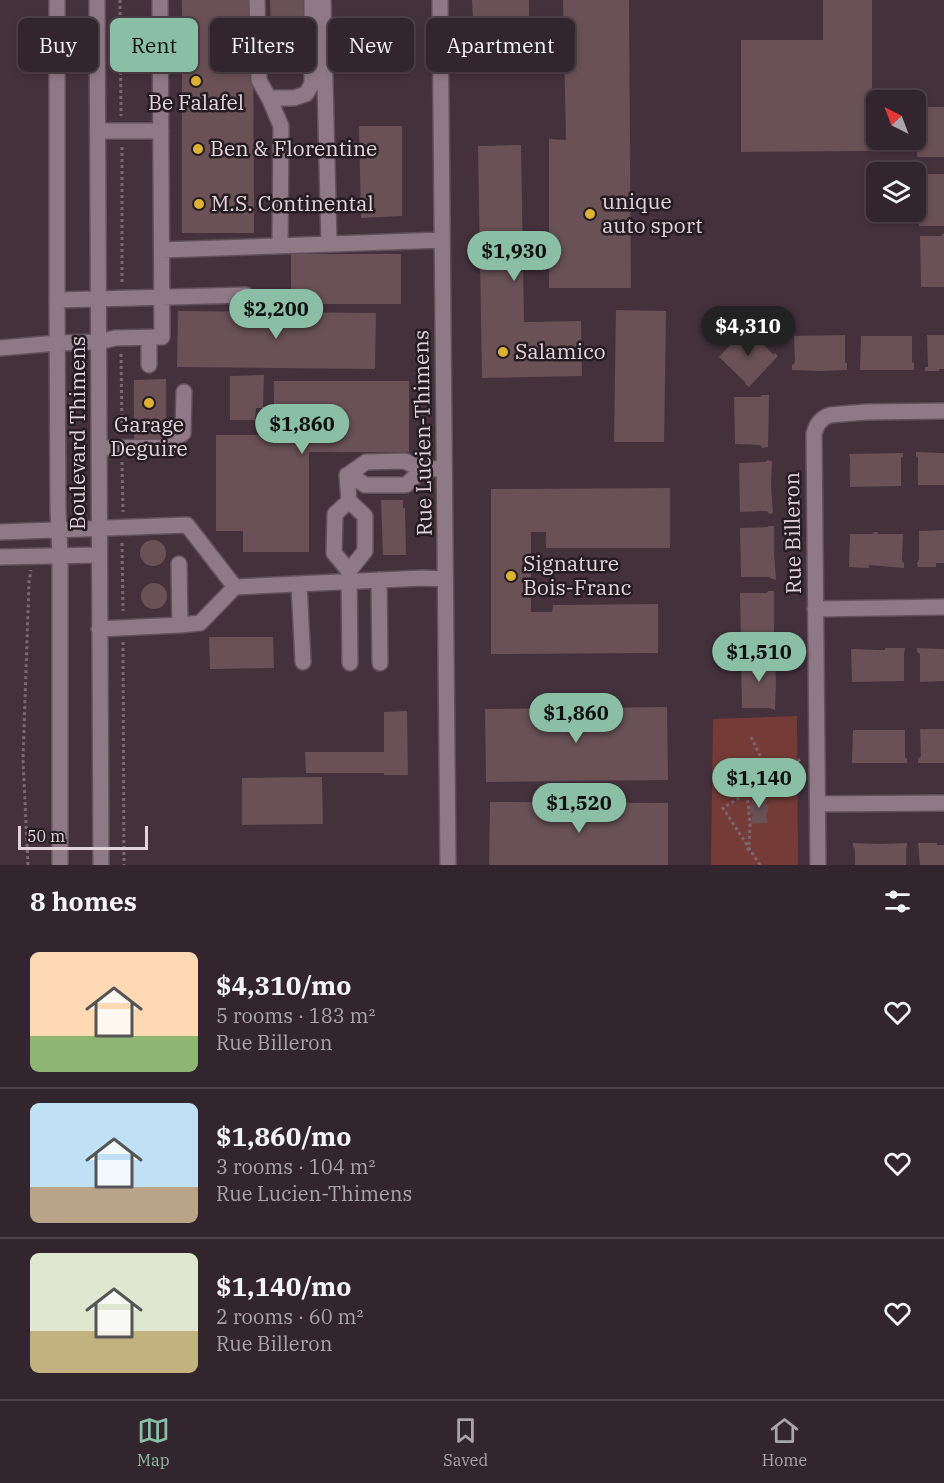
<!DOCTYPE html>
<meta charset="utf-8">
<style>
body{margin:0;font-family:"IBM Plex Serif",serif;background:#3e3139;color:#f1f3f6;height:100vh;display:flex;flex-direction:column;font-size:22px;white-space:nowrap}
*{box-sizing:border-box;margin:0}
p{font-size:20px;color:#a9a5aa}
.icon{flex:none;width:33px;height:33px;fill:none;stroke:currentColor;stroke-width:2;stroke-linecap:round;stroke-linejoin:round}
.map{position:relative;height:865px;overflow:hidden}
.side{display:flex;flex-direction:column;background:#33252d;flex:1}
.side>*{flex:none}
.hud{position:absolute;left:18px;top:18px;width:600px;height:54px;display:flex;gap:12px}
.needle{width:39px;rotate:318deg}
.controls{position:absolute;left:866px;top:90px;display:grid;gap:12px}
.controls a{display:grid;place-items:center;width:60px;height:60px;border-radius:9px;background:#33252d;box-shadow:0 3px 9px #0003,0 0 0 2px #4e4249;font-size:30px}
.scale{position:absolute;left:18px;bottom:15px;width:130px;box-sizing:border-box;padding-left:6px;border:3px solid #e0d3da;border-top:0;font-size:16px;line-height:21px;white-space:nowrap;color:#e0d3da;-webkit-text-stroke:4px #251c21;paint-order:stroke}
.price{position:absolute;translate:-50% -51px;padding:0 14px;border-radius:21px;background:#8abfa5;color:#111;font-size:20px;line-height:39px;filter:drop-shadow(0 2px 3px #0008)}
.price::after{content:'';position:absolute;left:50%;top:36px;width:18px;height:14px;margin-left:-9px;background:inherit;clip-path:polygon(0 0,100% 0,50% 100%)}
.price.current{background:#222;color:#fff}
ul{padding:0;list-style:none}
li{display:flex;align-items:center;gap:18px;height:150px;padding:0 30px}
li+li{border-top:2px solid #4e4249}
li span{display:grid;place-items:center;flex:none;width:168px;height:120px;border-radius:9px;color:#555}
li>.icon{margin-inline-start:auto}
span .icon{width:72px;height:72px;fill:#fffc;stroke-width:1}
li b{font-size:26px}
h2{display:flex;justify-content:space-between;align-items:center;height:72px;padding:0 30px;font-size:26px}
.pill{padding:0 21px;border-radius:9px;background:#33252d;box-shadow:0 3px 9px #0003,0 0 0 2px #4e4249;font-size:21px;line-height:54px}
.pill.current{background:#8abfa5;color:#111}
.menu{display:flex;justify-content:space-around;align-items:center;height:84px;border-top:2px solid #4e4249;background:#33252d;font-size:16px;color:#a9a5aa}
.menu a{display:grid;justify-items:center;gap:3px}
.menu .current{color:#8abfa5}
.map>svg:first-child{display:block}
</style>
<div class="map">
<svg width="944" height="865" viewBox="0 0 944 865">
<rect width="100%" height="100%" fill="#44313c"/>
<path fill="#753c37" d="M797,716L798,865H711L713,719Z"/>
<path fill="#695156" d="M182,0H253L254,233H182Z
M270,0H308V31L271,32Z
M472,0H529V17L514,18L516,66L476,68Z
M563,0H629L631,288H549V139L566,140Z
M823,0H872V151L741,152V40H823Z
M918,107H944V157H917Z
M359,126H402V216L361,218Z
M521,145L524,322L581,321L582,376L482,378L478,146Z
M918,174H944V226H919Z
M944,233V287H921L920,236H941Z
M291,254H401V304H291Z
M616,310L666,311L664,442H614Z
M178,311L376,313L375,369L177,367Z
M746,328L774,355L775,353L778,356L749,387L745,384L746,383L719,357Z
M845,335V362L847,364V370L820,371L792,370V365L795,363L794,336Z
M927,335H944V369H939V371H925V367H928Z
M861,336H912V362L914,363V370H860Z
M264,375L263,408H256L255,420H230V376Z
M166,379V439H134V380Z
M274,381H409V452H309V552H243V531H216V435H274Z
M762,395H769L768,447L762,448L760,445L735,444L734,397H760Z
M916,452L944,453V485H918V458L916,456Z
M903,453V457L901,458V486L850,487V459L849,454Z
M768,460L772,461L771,486L773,513L769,514L767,511L740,512L739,463L765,462Z
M670,488V548H546V532H531V612H552L553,605L658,604V653L491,654V489Z
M381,500H403V508H405L406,555H383Z
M769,526H774V552L776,580L770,578L769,577H741L740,528L768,527Z
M944,530V563H936V567H918L917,563L919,560V531Z
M874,532H878V534H903L902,561L904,563V568L869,565V568L849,567L850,534H873Z
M140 553a13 13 0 1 1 26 0a13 13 0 1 1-26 0Z
M141 596a13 13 0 1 1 26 0a13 13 0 1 1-26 0Z
M768,591H774V643L769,644L767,642H741L740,593H767Z
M209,637H273L274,668L210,669Z
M885,648H905L904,654V681L852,682L851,649L878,650H885Z
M917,648L944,649V681L920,682V654L917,652Z
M771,656L775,657L776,683L775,710L769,708H742L741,659L769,658Z
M667,707L668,780L486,782L485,709Z
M407,711L408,775H384V773H306L305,752H384V712Z
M920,729H944V763H918V759L921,756Z
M853,730H905V757L907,759V763H852Z
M322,777L323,824L242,825V778Z
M751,795H767L766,803L769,808L766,815L768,823L750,824L753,815L749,809L752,802Z
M490,802L668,803V865H489Z
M853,843L880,844L907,843V847L906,848V865H855V849L853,847Z
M918,843H937V845H944V865H920Z"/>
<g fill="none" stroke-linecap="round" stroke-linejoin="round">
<defs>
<path id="minor" d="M57,0V300L58,509L60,556V865
M97,0L101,865
M257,0L259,80L270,100L281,126L280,246
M323,0L329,244
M440,0L448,865
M269,98H294L306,94L312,84V0
M98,131H161
M162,250L442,240
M57,300L246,295
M0,348L57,343L99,342L115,338L162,337L160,0
M149,365V338
M99,448L171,447L177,437L183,433L184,392
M422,470L406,485H365L349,474L366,462L405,461L422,470L444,468
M349,474L347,475L349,501L365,516V551L349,571L350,663
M0,532L187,525L235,587L423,578L445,579
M0,557L99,555
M179,564L180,625
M349,571L334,553L335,514L349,501
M379,580L380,663
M299,584L303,662
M815,609L944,607
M99,629L180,625L200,623L235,587
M818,804L944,803
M818,865L814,434C816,425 821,418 830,415L866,412L944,411"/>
</defs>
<use href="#minor" stroke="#61505a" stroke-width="18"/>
<path stroke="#7a6973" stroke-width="3" stroke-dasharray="3 3" stroke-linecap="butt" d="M120,0L121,116
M122,147V284
M121,354L122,431
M122,462L123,512
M122,543L123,611
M123,642L124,865
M751,737L771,778
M763,795L764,782
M747,850L749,848L750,824L747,793
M28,865L23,760L29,582L31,570
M760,865L723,808L801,759"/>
<use href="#minor" stroke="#907986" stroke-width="15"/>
</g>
<g fill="#dcb233" stroke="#251c21" stroke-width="2">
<circle cx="196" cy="81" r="6"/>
<circle cx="198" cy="149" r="6"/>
<circle cx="199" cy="204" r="6"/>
<circle cx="590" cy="214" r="6"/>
<circle cx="503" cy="352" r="6"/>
<circle cx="149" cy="403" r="6"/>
<circle cx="511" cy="576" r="6"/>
</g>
<g text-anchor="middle" stroke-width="5" stroke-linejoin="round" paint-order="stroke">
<g font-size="21" fill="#e0d3da" stroke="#251c21" text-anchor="start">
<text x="196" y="110" text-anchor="middle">Be Falafel</text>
<text x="210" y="156">Ben &amp; Florentine</text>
<text x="602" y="209">unique<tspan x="602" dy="24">auto sport</tspan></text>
<text x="211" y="211">M.S. Continental</text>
<text x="515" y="359">Salamico</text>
<text x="149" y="432" text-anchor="middle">Garage<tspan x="149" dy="24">Deguire</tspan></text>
<text x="523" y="571">Signature<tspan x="523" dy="24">Bois-Franc</tspan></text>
</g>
<g font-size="21" fill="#e0d3da" stroke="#251c21">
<text transform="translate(78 433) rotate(-90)" y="7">Boulevard Thimens</text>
<text transform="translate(423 433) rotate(-91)" y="7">Rue Lucien-Thimens</text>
<text transform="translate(793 533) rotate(-91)" y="7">Rue Billeron</text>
</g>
</g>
</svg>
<div class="controls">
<a><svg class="needle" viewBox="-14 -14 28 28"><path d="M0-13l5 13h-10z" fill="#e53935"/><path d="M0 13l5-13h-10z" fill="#a9a5aa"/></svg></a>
<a><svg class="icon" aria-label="layers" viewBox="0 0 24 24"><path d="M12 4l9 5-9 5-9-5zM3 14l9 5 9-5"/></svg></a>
</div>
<div class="scale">50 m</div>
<b class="price" style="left:514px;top:282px">$1,930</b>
<b class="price" style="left:276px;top:340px">$2,200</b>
<b class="price current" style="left:748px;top:357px">$4,310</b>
<b class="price" style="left:302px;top:455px">$1,860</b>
<b class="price" style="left:759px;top:683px">$1,510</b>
<b class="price" style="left:576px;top:744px">$1,860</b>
<b class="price" style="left:759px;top:809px">$1,140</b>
<b class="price" style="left:579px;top:834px">$1,520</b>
<div class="hud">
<a class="pill">Buy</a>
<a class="pill current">Rent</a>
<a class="pill">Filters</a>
<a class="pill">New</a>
<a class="pill">Apartment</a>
</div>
</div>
<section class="side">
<h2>8 homes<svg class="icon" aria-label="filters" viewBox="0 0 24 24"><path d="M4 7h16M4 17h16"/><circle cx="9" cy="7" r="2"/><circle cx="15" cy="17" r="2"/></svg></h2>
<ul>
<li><span style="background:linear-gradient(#ffd9b3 70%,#8fb573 0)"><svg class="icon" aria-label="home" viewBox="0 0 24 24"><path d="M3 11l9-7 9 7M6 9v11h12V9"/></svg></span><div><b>$4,310/mo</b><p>5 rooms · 183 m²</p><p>Rue Billeron</p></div><svg class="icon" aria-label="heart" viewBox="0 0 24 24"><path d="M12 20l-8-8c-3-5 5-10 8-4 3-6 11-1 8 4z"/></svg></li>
<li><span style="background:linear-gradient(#bfe0f5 70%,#b9a48a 0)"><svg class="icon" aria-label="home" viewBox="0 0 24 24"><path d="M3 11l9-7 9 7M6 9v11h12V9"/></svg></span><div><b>$1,860/mo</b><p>3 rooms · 104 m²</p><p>Rue Lucien-Thimens</p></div><svg class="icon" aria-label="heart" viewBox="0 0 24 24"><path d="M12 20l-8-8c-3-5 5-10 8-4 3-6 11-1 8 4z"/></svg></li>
<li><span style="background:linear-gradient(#dfe7d0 65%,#c2b280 0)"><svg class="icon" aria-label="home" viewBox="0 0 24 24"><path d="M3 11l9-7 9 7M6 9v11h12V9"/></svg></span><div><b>$1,140/mo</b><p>2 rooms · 60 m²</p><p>Rue Billeron</p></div><svg class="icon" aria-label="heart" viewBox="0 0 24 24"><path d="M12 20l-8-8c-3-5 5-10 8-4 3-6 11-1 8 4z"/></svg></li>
</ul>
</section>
<nav class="menu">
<a class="current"><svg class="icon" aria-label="map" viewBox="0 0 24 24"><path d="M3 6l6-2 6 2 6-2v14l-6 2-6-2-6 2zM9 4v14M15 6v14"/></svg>Map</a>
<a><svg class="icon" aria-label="saved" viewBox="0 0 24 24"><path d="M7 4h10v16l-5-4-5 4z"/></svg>Saved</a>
<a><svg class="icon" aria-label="home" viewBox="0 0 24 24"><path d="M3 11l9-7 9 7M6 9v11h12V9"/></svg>Home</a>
</nav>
